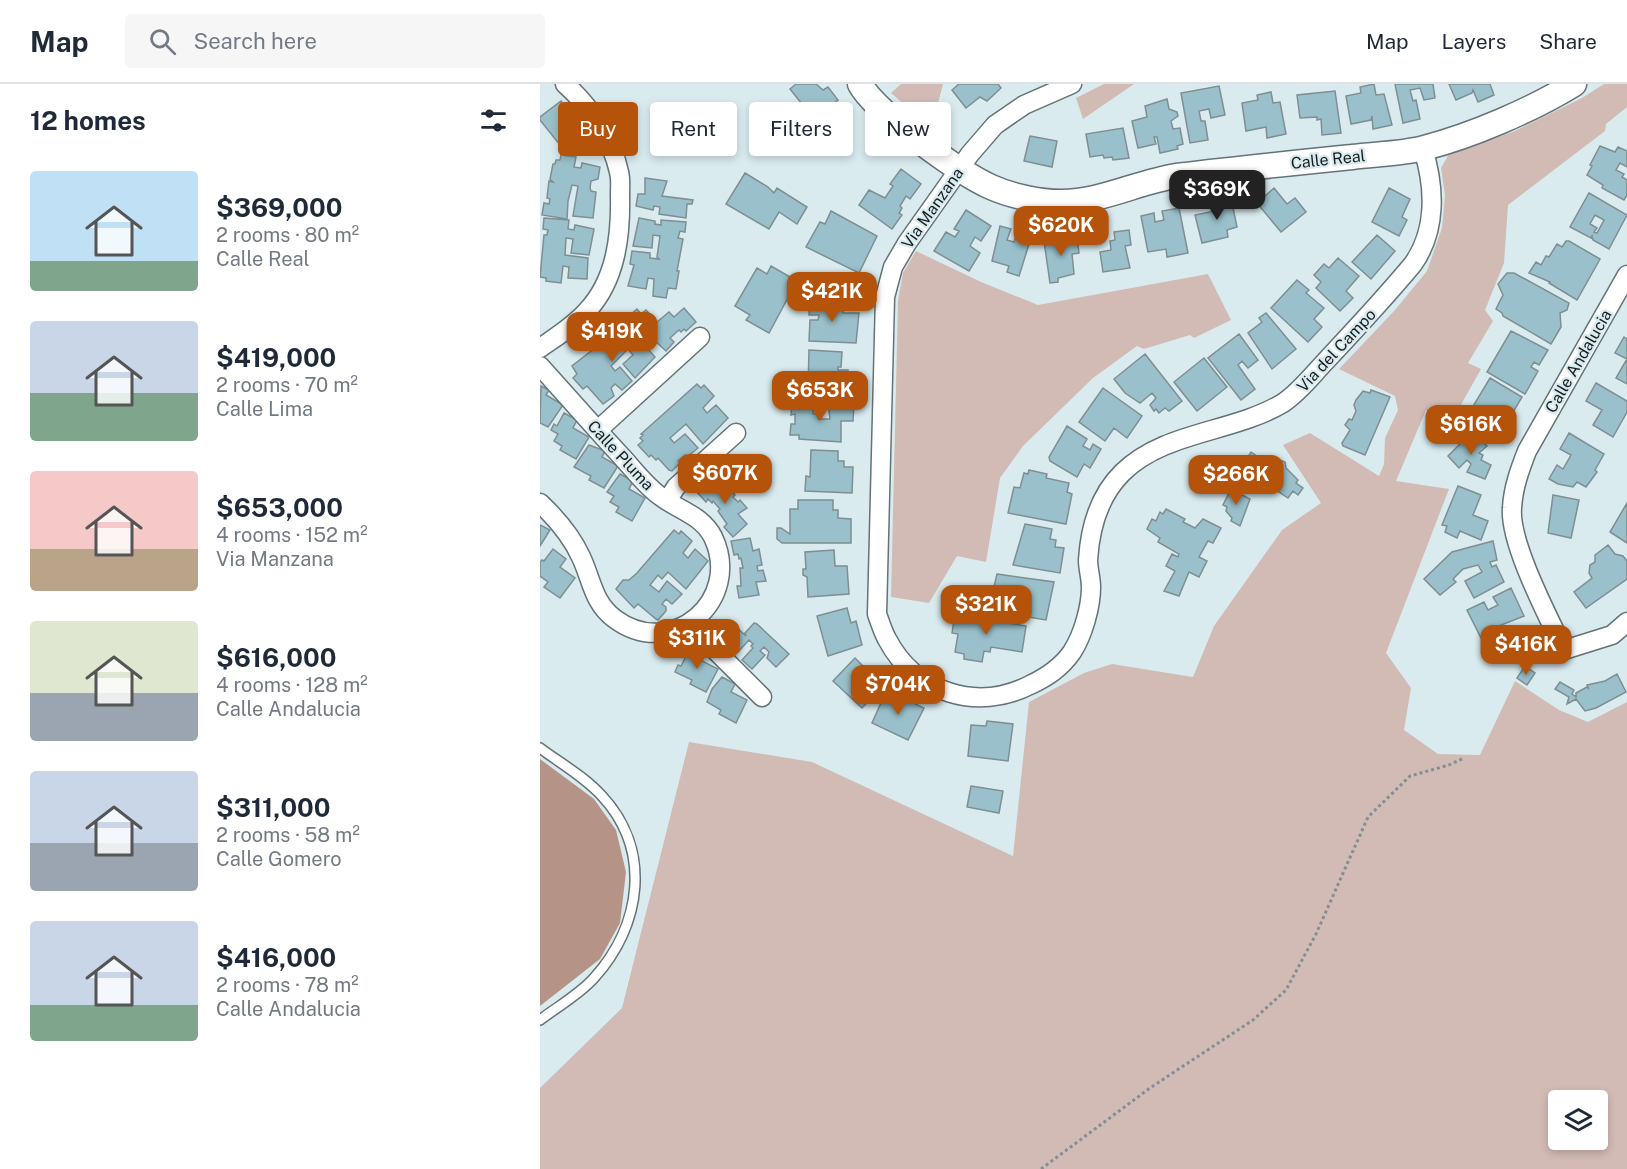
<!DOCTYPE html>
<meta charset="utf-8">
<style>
body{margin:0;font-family:"Public Sans",sans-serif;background:#f6f6f7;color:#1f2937;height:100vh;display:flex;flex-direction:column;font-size:22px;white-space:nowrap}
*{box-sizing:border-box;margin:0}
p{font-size:20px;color:#747a83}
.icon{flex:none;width:33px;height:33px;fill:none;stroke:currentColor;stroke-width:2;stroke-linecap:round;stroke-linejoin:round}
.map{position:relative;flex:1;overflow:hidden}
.sheet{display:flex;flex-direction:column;background:#fff;width:540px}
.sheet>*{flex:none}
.top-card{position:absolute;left:18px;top:18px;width:570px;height:54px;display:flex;gap:12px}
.fabs{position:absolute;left:1008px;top:1006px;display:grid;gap:12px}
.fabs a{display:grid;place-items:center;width:60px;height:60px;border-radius:6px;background:#fff;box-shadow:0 3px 9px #0003;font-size:30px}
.price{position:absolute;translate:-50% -51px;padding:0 14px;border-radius:12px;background:#b45309;color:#fff;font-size:20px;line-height:39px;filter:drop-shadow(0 2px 3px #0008)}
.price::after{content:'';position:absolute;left:50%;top:36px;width:18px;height:14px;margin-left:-9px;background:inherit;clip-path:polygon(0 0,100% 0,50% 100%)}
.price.current{background:#222;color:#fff}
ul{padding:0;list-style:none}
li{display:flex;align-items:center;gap:18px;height:150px;padding:0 30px}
li span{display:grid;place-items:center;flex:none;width:168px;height:120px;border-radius:6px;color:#555}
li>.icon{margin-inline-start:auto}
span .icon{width:72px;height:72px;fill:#fffc;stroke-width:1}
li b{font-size:26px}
h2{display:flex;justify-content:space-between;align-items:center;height:72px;padding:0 30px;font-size:26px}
.chip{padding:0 21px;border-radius:6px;background:#fff;box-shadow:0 3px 9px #0003;font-size:21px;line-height:54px}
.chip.current{background:#b45309;color:#fff}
header{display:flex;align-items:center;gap:36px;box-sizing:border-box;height:84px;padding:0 30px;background:#fff;border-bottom:2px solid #e0e1e3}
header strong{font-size:28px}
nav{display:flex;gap:33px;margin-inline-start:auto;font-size:21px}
.search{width:420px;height:54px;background:#f6f6f7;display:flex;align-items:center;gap:15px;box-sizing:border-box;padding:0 21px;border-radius:6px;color:#747a83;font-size:22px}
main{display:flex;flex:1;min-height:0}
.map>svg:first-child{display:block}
</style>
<header>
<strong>Map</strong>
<div class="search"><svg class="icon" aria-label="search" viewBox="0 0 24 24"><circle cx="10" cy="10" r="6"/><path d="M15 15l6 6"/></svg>Search here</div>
<nav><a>Map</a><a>Layers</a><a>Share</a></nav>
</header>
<main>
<section class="sheet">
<h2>12 homes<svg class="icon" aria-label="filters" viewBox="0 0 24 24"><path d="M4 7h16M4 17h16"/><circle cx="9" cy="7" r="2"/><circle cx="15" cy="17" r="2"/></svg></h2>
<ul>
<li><span style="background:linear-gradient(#bfe0f5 75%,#7fa58c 0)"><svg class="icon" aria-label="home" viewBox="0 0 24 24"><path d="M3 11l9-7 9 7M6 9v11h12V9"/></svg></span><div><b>$369,000</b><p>2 rooms · 80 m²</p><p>Calle Real</p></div></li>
<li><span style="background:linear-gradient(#c9d6e8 60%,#7fa58c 0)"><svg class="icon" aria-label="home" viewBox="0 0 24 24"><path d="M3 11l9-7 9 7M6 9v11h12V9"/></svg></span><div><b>$419,000</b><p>2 rooms · 70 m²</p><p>Calle Lima</p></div></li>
<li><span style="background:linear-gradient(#f6c9c9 65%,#b9a48a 0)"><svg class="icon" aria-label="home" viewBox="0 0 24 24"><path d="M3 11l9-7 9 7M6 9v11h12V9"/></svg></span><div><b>$653,000</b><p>4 rooms · 152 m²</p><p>Via Manzana</p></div></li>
<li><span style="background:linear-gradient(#dfe7d0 60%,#9aa5b1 0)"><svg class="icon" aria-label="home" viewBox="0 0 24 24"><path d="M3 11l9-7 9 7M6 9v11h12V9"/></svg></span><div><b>$616,000</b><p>4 rooms · 128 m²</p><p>Calle Andalucia</p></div></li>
<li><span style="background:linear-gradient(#c9d6e8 60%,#9aa5b1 0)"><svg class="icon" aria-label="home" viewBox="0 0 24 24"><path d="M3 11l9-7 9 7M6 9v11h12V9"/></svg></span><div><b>$311,000</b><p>2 rooms · 58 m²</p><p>Calle Gomero</p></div></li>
<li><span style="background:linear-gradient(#c9d6e8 70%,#7fa58c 0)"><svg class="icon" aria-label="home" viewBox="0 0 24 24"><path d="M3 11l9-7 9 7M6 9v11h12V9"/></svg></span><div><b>$416,000</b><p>2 rooms · 78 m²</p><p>Calle Andalucia</p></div></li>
</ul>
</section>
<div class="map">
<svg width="1087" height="1085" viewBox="0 0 1087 1085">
<rect width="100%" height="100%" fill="#d9ebef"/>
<path fill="#d2bbb4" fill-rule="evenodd" d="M361,0H403L396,27L388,41L351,9Z
M564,0H594L543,35L536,14Z
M1064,0H1087V23L1066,40L1065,47L968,121L964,179L945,226L953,237L928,279L941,285L913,335L886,326L856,397L909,405L846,569L871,604L864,646L898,670L940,671L975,597L1019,626L1048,638L1087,618V1085H0V1004L82,924L149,658L272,678L473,772L489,618L544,589L572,580L653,593L674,542L742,446L781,419L743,361L770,349L839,392L844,380L845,354L858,326L855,312L799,285L855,226L887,187L902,144L905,111L901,84L909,70L973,48L1042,14ZM1018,1017H1058V1056H1018Z
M376,167L441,198L498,221L668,190L691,236L654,254L650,251L604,265L597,262L553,294L483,362L460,394L446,478L417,472L389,519L351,513L358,217L363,189Z"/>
<path fill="#b59387" d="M0,675L54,715L76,746L86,788L80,839L60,875L0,922Z"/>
<path fill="#9ac1cb" stroke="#7e8e92" stroke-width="1.5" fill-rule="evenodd" d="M256,0H276L283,6L288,3L298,16L274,35L250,5Z
M419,0H458L461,4L447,17L440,13L426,24L412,6Z
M834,0L836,11L844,10L852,41L833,45L832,32L831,36L811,40L806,12L821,9L820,3Z
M855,0H893L895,14L884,16L880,4L870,6L873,17L876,16L880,35L863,39Z
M909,0H950L954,11L938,18L933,6L932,9L916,16Z
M679,2L685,31L671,34L669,25L659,27L661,37H665L668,56L650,59L641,9Z
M795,7L801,49L782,51L781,35L777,36V33L760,34L757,11Z
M731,8L733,19L740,18L746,50L727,54L726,43L706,47L702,19L718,16L717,11Z
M627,15L629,25L637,28L638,32L631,37L633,45L640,44L643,60L637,62L638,65L620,69L617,53H614L616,60L598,64L592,37L607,33L605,22Z
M21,17L49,55L28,71L0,36V33Z
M583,44L589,74L573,76L572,73L564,74L563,71L550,73L546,50Z
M490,52L517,57L512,83L484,77Z
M1060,62L1075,68L1078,63L1087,67V83L1080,79L1076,86L1084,90L1082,93L1087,96V111L1084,116L1062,104L1063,101L1047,91L1052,82L1050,81Z
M21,71L36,73L34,83L41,84L42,79L60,83L58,95L51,97L50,104L51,107L56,108L53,134L33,132L38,102L32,101L28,117L27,135L2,131L4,119L9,120L10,115L7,114L9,97L13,98L10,95L13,80H15L16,76H20Z
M361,85L381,100L370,115L366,112L360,122L362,124L359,129L362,131L352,145L319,121L329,106L345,114L353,102L350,100Z
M205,89L228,103L234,109L237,104L267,123L257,140L239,128L229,145L186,120Z
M105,94L127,97L122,112L153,116L152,120H147L146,134L119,130L120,123L114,122L113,126L96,122L98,110H105Z
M734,104L747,120L755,114L766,128L741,148L717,119Z
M849,104L870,115L862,133L867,136L859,152L832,138Z
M1049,109L1087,131L1069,165L1053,156L1052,152L1051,154L1030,143ZM1055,131L1064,136L1057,149L1054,148L1057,144L1050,140Z
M691,114L697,143L687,146L688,153L662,159L655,131L675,127L673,118Z
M639,124L648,169L627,173L626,165L608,168L601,132L614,129L615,138L624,136L622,127Z
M426,126L451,142L441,157L435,153L430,162L440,169L429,187L394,167L406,148L415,153L419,147L414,145Z
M291,127L337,152L319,189L266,163L280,138L285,140Z
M4,134L29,136L28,145L34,146L35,141L54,145L49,171L31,169L33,155L26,154L25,171L48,174L47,195L28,194L29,183L23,182L21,199L6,197V194L0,193L4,151H7L8,146L3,145Z
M99,134L115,137V140L121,141V136L146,138L145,148L140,147L138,154L143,155L137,187H139L136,205L128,204L126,214L113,212L114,195L108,194L106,205L88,202L94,181L90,180L92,167L110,169V174L119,175L117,173L120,152L113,151L112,164L93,162Z
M460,142L471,145L467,156L474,158L476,152L490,157L479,192L467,188L469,182L452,177Z
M589,146L591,161L585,162L590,184L563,188L560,168L571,166L570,157L575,156L574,148Z
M837,151L855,167L831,195L812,178Z
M537,153L539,169L532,170L534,190L518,194V198L510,199L504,157Z
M1026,157H1029L1060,175L1037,216L1009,199L1010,198L989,189L996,178L1001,181L1006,172L1009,173L1017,160L1022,163Z
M798,174L819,192L806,207L813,214L800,227L776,204L781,198L774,191L784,180L789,184Z
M231,182L257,197L229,249L206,236L210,231L195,222L217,184L227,190Z
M967,189H974L1029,219L1027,226L1020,229L1021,243L1011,260L963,232L962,229L956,225L963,211L958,200Z
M757,196L769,206L766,209L784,224L774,235L782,243L768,258L731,224Z
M270,214L297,215V226H303V229H319L316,259L269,257L270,236H278L279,231H269Z
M144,224L156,238L146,247L144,245L141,248L139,246L130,254L134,258L126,267L113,255L115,253L111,248L106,253L88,233L97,225L101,230L106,226L117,238L129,228L134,233Z
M726,229L756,265L732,285L708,249L722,238L719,234Z
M86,237L101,256L97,260L101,264L104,261L115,273L95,294L83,280L93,271L88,265L71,282L75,287L80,283L92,297L82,306L75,300L71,304L74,312L63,320L47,302L43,305L33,294L37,290L32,282L74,249L68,243L71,240L74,244L77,241L79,243Z
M971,247L1008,266L999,281L994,278L991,283L998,287L985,310L947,288Z
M699,250L718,276L708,284L702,277L698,281L715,305L701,316L668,274Z
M1084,253L1087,255V300L1076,294L1087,275L1075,269Z
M269,266L302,268L301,283H298V286H308V308L268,304Z
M605,270L642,317L629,327L625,324L619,329L616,325L614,327L610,321L616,314L612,309L600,319L585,309L574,295Z
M664,274L687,303L657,327L634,298Z
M950,294L982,313L972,330L965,326L958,337L962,339L955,351L926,334Z
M1056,299L1087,317V328L1073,353L1053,341L1062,326L1046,317Z
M157,300L161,304L164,301L174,312L163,324L167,329L176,321L188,334L163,360L146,340L130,354L134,359L145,350L158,364L147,373L145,371L138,377L140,379L132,387L129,386L118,374L116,376L111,371L109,373L98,361L103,357L100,354L103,351L101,350Z
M1,302L9,306L6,311L23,321L8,343L0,339Z
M563,304L602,332L587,354L574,344L565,357L539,338Z
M831,306L850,313L825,371L803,362L802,359L810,346L805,341L809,335L812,336L816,327L814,321L816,316L823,307L830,309Z
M252,319H274L273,330H277L278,335H290L288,319H314L313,337H301V358L259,355V351H250L251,340H255V330L251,331Z
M24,329L37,336L33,344L49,353L36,375L20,366L22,362L14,357L18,350L11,346L14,340L17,342Z
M527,342L547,355L543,362L550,366L553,360L561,365L550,384L544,380L537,393L510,377L509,373Z
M1029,349L1064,370L1055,386L1057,388L1046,403L1037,398L1033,403L1018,400L1009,395L1017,381L1023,385L1031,371L1020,365Z
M935,350L947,362L939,369L943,371L941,376L951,381L945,395L927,388L931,380L927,376L919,384L908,372L927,353L930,356Z
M49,361L65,367L62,373L78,382L64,404L49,396L51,392L34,383Z
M271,366L298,367V377H304V383H313L312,409L265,407L266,392L270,393Z
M711,368L723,376L730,375L733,378L737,375L745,378L746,384L758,396L756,399L763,404L758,411L753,407L748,414L730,402L727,406L720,401L718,404L697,390Z
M489,386L507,390L506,394L529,399L527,408L532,410L526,440L468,429L474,403L480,404L484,389L488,390Z
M80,390L93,397L89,405L105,414L92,437L76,428L79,423L70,418L74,412L67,408Z
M170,395L179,405L185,400L195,411L193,413L198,418L200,416L207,424L198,430L207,440L193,453L184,443L187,440L178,427L180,425L173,417L172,419L168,415L166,418L156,407Z
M918,402L941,411L933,431L948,437L941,456L920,447L917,454L905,448L907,442L902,441Z
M691,405L710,415L700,442L691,437L692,434L686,427L687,423L683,421Z
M1013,411L1039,416L1031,454L1008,449Z
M258,416H293V426H298V434L311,435V459H242L237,455V444H241L250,450V425H258Z
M1087,419V459L1070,448Z
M626,425L645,435L643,438L655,444L663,435L681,444L673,459L668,457L659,473L667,477L659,493L649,488L639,512L624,507L635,487L626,482L632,470L638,473L639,470L618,458L620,454L607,445L612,435L616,437L620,428L623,430Z
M485,440L512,445L510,455L516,456L515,463L524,464L520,489L473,481Z
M0,441L10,446L0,462Z
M134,446L139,450L141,447L152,457L143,469L148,474L155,465L168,477L146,505L128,488L122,495L118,491L110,501L119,508L127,497L142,510L132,520L126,515L122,520L126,523V527L118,536L116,535L98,520L94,524L76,505L83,496H89L97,489Z
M210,454L213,467L219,465L222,481L217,482L218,487L223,486L226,497L216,498L219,511L199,514L197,502H201L200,484H203L201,474L199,475L198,470L194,471L191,457Z
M953,457L957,476L950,478L952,483L956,481L964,498L934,514L925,497L942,488L938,481L923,485L913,495L916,498L900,511L884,495L912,468Z
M1068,461L1075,470L1083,472L1087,477V495L1046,524L1034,508L1052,494L1049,489L1050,481L1055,478V471Z
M13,465L26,475L20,483L35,494L20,514L4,503L8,498L0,492V478L2,476L4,477Z
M294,466L295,482H307L309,510L268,513L267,493L263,491V485H266L265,468Z
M457,490L514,498L506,536L451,527L449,524Z
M971,504L984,532L956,543L958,546L941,554L927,526L944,518L948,526L958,521L953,513Z
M307,524L311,539L316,537L322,561L288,572L277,532Z
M415,530L486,542L482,568L451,563L450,568L444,567L442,578L424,575V570L415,568L418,550L412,549Z
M214,539L217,540L249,570L236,583L227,574L229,568L224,563L220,567L225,571L212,585L202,576L213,564L211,562L213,560L209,556L198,568L181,553L193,540L206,552L205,549Z
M152,565L165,571L162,577L178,585L166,608L150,600L152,596L135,588L138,581L141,582L149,566Z
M315,574L327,586L330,582L347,598L322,624L293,597Z
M985,582L995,589L987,601L977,594Z
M1077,590L1086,608L1056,624L1045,627L1036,615L1027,620L1029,613L1015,605L1020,598L1034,606L1032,610L1036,613V609L1047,603L1049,605L1047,601L1065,597Z
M182,593L195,600L191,608L207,616L196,639L179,630L181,626L167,618L172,605Z
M345,610L359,617L361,613L384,624L368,656L332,639Z
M447,637L473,640L468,677L428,672L431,641L446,642Z
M431,702L463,707L459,729L427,723Z"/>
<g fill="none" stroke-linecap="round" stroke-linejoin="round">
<defs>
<path id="service" d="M0,664C20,679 45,693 62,712C112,766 102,841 54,894C40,910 17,923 0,936"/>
<path id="minor" d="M532,0L484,21L455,41L430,70L367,159L353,183L345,213L337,530C340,538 343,548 347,555C375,609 437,628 490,601C507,593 521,584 532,568C543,551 551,523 551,503C551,494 548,485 548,476C550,444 559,412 582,389C624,347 693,349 743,319C758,309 770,294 782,281C813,248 844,215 873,180C897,146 895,103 883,65
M1087,191L987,367C980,385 973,404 972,424C969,459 1009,534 1024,566L1072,551L1087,538
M0,264C16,253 34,242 47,227C76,196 81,152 80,111C80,104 81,95 79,88C72,55 50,22 25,0
M0,282C27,312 54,343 82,373C94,386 106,402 120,412C138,426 162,431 173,453C203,516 132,577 75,535C53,519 52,496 41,473C31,451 17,435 0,419
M58,346L160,253
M127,417L136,403L196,349
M149,540L222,613"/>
<path id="tertiary" d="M320,0C336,29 420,89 451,103C471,112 500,118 521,118C561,118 598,98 636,92C695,85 753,79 812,73C835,70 861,70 884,64C931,52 992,26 1034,0"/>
</defs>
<use href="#service" stroke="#637377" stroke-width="12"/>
<use href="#minor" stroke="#637377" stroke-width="21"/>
<use href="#tertiary" stroke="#637377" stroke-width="27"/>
<path stroke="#828f92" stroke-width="3" stroke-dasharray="3 3" stroke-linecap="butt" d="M501,1085L610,1004L713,936L746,906L776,850L828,733L870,692L909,681L924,674"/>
<use href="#service" stroke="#fff" stroke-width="9"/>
<use href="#minor" stroke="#fff" stroke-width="18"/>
<use href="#tertiary" stroke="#fff" stroke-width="24"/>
</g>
<g text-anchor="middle" stroke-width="4.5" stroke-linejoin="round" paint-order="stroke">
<g font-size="16" fill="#181e20" stroke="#d9ebef">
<text transform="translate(788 75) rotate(-6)" y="6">Calle Real</text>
<text transform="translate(392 124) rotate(-55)" y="6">Via Manzana</text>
<text transform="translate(796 266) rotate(-47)" y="6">Via del Campo</text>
<text transform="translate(1038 277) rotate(-60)" y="6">Calle Andalucia</text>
<text transform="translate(81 371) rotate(47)" y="6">Calle Pluma</text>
</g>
</g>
</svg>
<div class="fabs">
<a><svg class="icon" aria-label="layers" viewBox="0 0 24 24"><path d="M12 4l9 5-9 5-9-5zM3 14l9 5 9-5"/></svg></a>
</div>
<b class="price current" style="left:677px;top:137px">$369K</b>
<b class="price" style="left:521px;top:173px">$620K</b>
<b class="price" style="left:292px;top:239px">$421K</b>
<b class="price" style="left:72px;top:279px">$419K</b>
<b class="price" style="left:280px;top:338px">$653K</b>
<b class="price" style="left:931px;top:372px">$616K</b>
<b class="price" style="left:185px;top:421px">$607K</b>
<b class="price" style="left:696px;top:422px">$266K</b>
<b class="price" style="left:446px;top:552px">$321K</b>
<b class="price" style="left:157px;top:586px">$311K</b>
<b class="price" style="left:986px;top:592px">$416K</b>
<b class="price" style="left:358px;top:632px">$704K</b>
<div class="top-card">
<a class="chip current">Buy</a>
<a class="chip">Rent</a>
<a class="chip">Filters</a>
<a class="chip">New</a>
</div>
</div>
</main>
